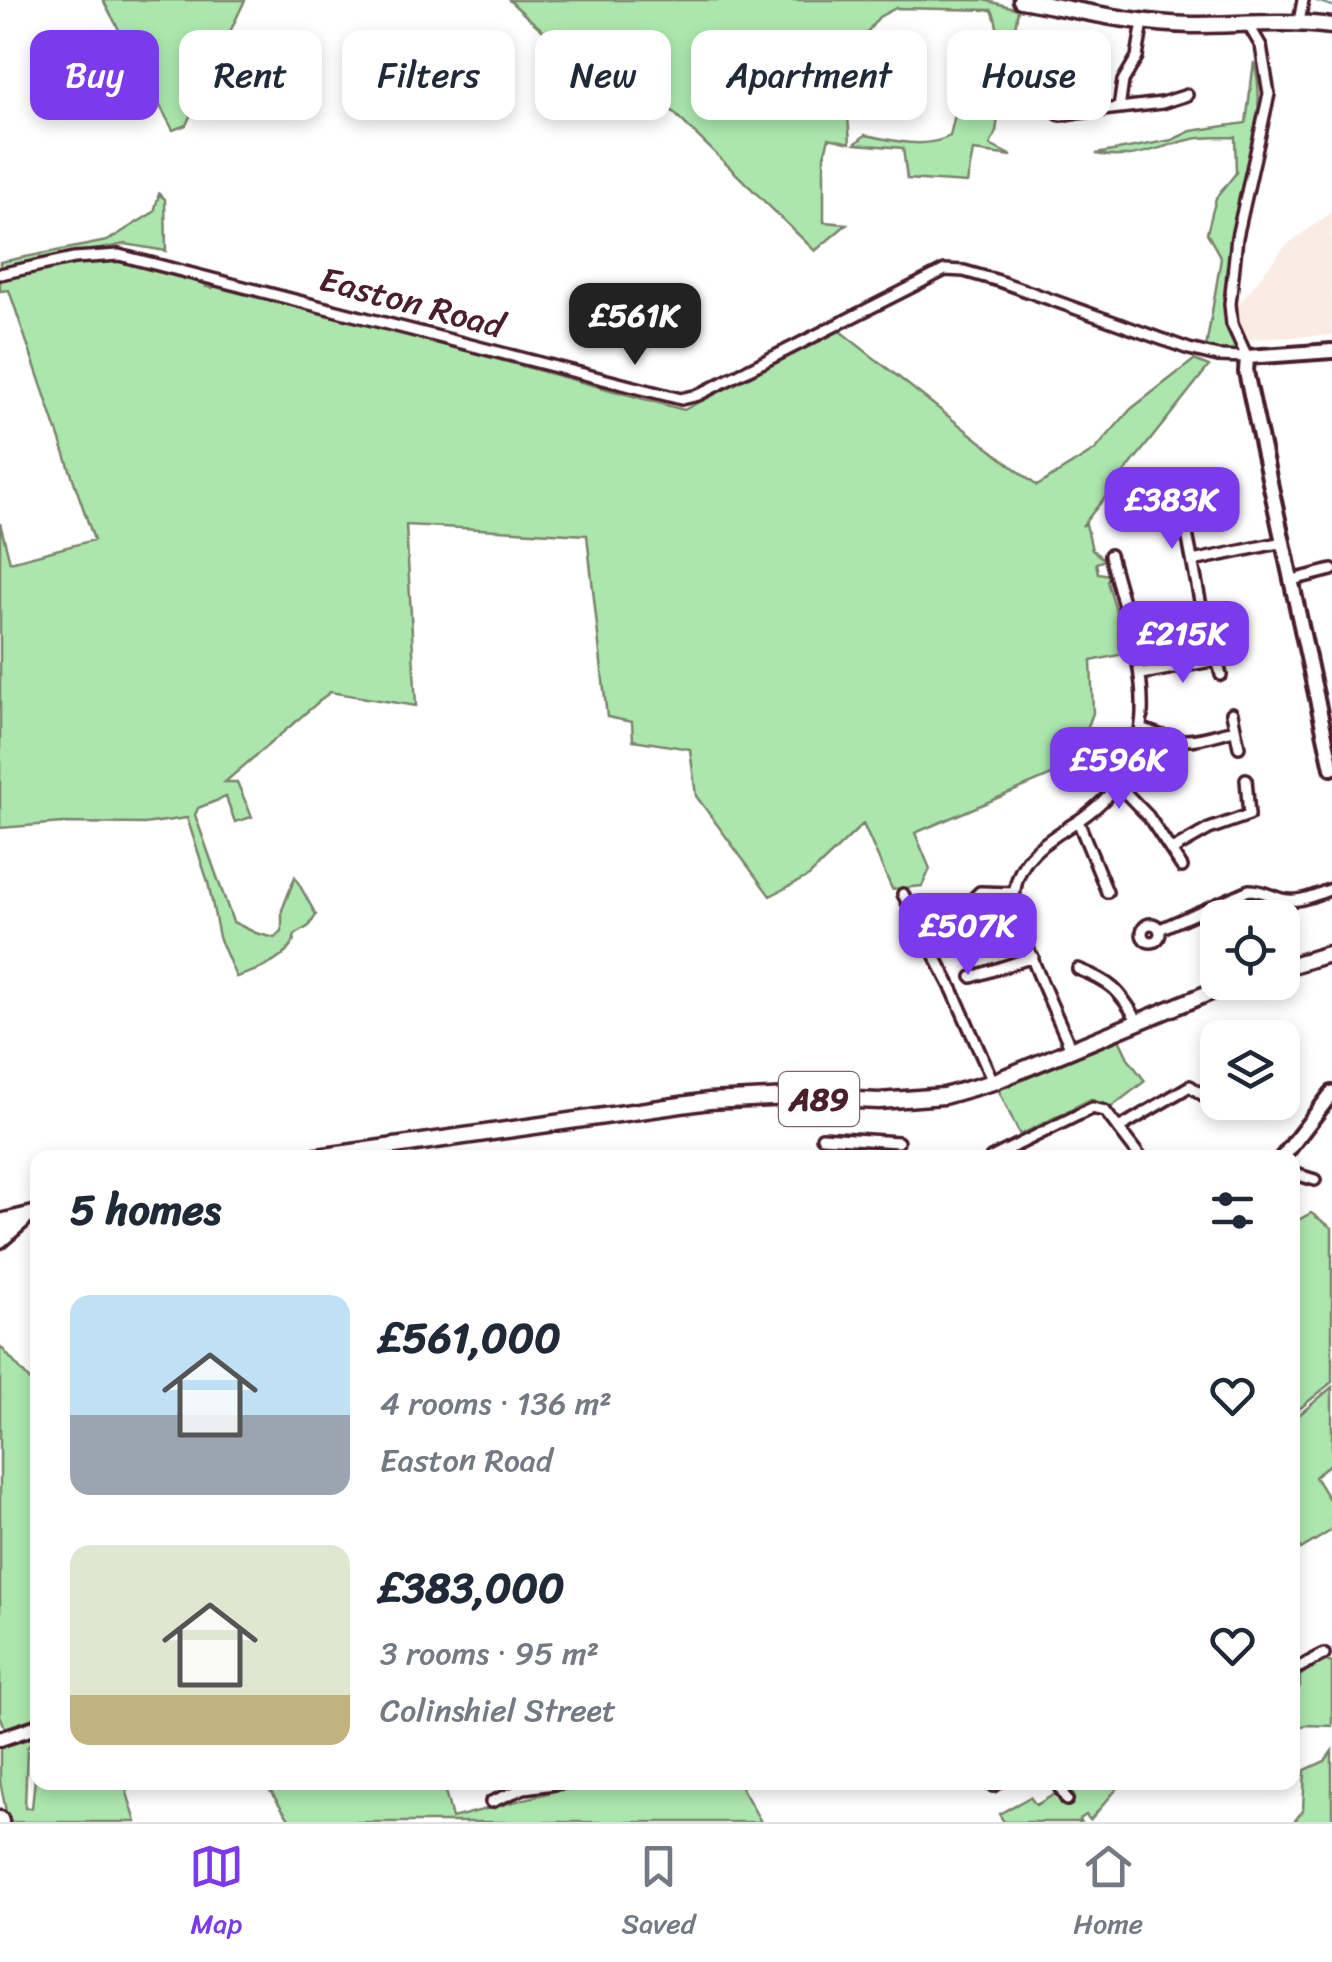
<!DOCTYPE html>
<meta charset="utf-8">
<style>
body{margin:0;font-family:Sriracha,sans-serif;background:#f2f2f3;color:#1f2937;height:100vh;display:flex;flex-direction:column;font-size:38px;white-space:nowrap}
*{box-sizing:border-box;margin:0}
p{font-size:32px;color:#747a83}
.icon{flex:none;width:55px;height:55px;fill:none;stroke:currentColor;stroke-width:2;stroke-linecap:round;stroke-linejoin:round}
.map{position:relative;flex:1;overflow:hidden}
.side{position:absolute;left:30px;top:1150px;width:1270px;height:640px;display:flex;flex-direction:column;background:#fff;border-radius:20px;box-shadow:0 5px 15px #0003}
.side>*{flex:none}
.hud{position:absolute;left:30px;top:30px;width:1272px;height:90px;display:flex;gap:20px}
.buttons{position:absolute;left:1200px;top:900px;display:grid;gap:20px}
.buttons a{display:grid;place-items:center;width:100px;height:100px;border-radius:20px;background:#fff;box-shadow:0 5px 15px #0003;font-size:50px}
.price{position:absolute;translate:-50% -85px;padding:0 22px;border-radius:20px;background:#7c3aed;color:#fff;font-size:32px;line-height:65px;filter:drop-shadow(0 2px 5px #0008)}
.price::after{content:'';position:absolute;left:50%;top:60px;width:30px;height:22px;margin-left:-15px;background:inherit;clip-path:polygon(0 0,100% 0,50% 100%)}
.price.selected{background:#222;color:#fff}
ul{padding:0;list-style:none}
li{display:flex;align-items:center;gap:30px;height:250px;padding:0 40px}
li span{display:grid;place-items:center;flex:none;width:280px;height:200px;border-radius:20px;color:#555}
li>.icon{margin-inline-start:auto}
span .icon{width:120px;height:120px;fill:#fffc;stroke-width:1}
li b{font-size:42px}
h2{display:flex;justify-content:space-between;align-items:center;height:120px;padding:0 40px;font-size:42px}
.tag{padding:0 35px;border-radius:20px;background:#fff;box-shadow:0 5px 15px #0003;font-size:35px;line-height:90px}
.tag.selected{background:#7c3aed;color:#fff}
.dock{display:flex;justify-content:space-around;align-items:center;height:140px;border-top:2px solid #e0e1e3;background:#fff;font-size:28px;color:#747a83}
.dock a{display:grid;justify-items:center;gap:5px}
.dock .selected{color:#7c3aed}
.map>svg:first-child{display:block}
</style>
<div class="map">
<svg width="1332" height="1822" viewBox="0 0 1332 1822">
<rect width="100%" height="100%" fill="#fff"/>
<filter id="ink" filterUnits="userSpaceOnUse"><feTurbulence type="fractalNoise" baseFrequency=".01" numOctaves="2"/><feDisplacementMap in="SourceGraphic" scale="20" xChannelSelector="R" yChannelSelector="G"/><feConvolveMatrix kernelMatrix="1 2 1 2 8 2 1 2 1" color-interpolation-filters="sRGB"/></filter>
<g filter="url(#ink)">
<path fill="#fbece3" d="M1332,212V335L1249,339L1240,327L1236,308L1286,245Z"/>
<path fill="#abe7ad" stroke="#7a836c" stroke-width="2.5" d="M103,0H245L186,125L173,130Z
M509,0H984L1018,9L1007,85L1002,86L996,132L990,145L1012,156L973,151L967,183L907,179L903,148L855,144L865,135C893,140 924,150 950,136L965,71C992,57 1006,42 992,10L896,8L879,17L858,44L845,74L850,143L829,138L824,156V222L847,224L815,251L668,107C608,82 555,45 509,0Z
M1254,62C1279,146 1194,277 1240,353L1206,348L1221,258L1207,233L1216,198L1236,173L1235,137C1221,138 1206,136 1193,139C1160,146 1131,162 1096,154L1172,140L1191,131L1246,123Z
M159,194L165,199L166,251L125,244L0,270V262L107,241L154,212Z
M103,258L130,260L205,280L206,287L212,288L217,283L684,410L836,328L1037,486L1095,450L1131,409L1194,360L1209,366L1082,526L1086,524L1092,550L1105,560L1096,563L1098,573L1110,575L1107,581L1128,653L1091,661L1093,713L1073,766L915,833L930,869L922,886L892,889L863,824L809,876L770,896L696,796L690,749L633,740L632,722L607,717L587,535L406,525L416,706L330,692L225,782H237L252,817L235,822L226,797L198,808L195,815L233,922L256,933L275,938L282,932V910L295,877L316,915L309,926L295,935C292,958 257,971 236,977L219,937L208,882L187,818L144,824L63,823L0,828V523L10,562L94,540L9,290L0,291V280Z
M1118,1037L1129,1060L1145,1081L1110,1108L1091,1099L1020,1135L998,1089Z
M1311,1213L1332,1228V1382L1293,1414V1223Z
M0,1346L38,1390L37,1719L5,1728L0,1715Z
M1332,1387V1462L1315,1477L1332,1504V1530L1301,1549L1293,1537V1420Z
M1322,1659L1332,1663V1726L1306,1725L1293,1729V1695L1300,1686V1676Z
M37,1733V1737L27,1748L25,1808H32L37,1758L38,1782L124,1783L136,1822H8L0,1781V1746Z
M1332,1751V1819L1328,1822H1294L1303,1810L1305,1770L1325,1761Z
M265,1783H455L445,1791L452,1818L586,1783H739L761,1822H291Z
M1076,1783H1122L1090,1820L1086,1815L1080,1819L1081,1822H1004L999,1814L1030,1797L1036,1805L1055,1794L1064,1803L1074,1796L1069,1786Z"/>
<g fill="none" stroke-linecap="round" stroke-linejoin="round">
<path stroke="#73939c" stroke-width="2.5" d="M1314,0L1332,6"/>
<defs>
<path id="street" d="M1299,22L1303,0
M1052,73L1053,110L1060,115L1162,103L1187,95
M1119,108L1123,81L1137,57L1143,22
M0,274L74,258L119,255L681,399L698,395L945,270L964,271L999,281L1189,349L1218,356L1247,357L1232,324L1230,304L1237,237L1269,94L1261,46L1248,24
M1178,487L1202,611
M1193,561L1283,542
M1292,580L1332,570
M1213,643L1221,675
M1142,674L1217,660
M1232,713L1239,747
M1143,729C1185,746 1191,741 1234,730
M1118,785L1148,816L1182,867
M1078,821L1107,892
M1172,850L1209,829L1249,815L1246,779
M903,894L953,991L993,1082
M950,912L971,901L980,892L1014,893
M1142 933a9 9 0 1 1 18 0a9 9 0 1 1-18 0Z
M1160,929L1249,890C1262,890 1270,896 1282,899C1299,904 1316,894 1332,889
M1078,969C1111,982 1119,990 1137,1020
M972,977L1033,957
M1070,1047C1057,1014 1010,921 1015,889C1020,856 1047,841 1073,824C1182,755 1136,655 1110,555
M1119,1128L1190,1086L1210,1100L1218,1090
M822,1137L898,1142
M991,1158L1092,1108L1105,1111L1141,1158
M1292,1173L1315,1180
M1292,1671L1324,1654
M1056,1782L1067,1800
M993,1786L998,1782
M491,1802L524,1788L569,1782"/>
<path id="secondary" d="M1332,351L1247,357L1246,372L1332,768
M1282,1158L1332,1093
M0,1739L38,1726"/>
<path id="primary" d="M1021,0C1078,10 1134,24 1192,25C1241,25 1281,20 1332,26
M1282,968L1332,953
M311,1158L709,1101L789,1097L879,1101L944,1096L993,1082L1235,982
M0,1222L38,1213
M0,1240L23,1220
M0,1819L1,1822"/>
</defs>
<use href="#street" stroke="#4a1f2b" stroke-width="16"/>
<use href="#secondary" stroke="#4a1f2b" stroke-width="20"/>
<use href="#primary" stroke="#4a1f2b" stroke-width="21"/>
<use href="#street" stroke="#fff" stroke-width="9"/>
<use href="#secondary" stroke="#fff" stroke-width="12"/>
<use href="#primary" stroke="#fff" stroke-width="14"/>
</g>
</g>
<g text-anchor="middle" stroke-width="8" stroke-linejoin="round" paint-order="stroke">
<rect fill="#fff" stroke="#80626b" stroke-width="2.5" x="779" y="1072" width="80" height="54" rx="8"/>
<g font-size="32" font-weight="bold" fill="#4a1f2b">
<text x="819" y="1110">A89</text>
</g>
<g font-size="35" fill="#4a1f2b" stroke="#fff">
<text transform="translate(412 302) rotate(15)" y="12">Easton Road</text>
</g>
</g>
</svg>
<div class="buttons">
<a><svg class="icon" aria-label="locate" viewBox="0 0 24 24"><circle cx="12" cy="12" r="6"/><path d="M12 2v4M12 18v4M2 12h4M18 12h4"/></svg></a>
<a><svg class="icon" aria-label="layers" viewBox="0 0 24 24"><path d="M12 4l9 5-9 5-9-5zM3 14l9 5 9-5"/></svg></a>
</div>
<b class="price selected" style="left:635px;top:368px">£561K</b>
<b class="price" style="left:1172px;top:552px">£383K</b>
<b class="price" style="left:1183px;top:686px">£215K</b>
<b class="price" style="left:1119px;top:812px">£596K</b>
<b class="price" style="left:968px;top:978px">£507K</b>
<div class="hud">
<a class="tag selected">Buy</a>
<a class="tag">Rent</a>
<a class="tag">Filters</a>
<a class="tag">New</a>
<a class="tag">Apartment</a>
<a class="tag">House</a>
</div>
<section class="side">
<h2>5 homes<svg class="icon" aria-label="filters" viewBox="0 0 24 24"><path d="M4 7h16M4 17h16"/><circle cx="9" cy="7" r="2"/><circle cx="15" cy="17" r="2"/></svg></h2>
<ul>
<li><span style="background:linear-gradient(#bfe0f5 60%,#9aa5b1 0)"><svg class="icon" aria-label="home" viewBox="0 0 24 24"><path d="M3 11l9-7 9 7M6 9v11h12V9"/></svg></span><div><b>£561,000</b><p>4 rooms · 136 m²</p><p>Easton Road</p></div><svg class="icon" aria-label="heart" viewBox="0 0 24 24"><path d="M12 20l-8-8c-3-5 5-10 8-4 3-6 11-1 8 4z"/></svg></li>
<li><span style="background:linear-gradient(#dfe7d0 75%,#c2b280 0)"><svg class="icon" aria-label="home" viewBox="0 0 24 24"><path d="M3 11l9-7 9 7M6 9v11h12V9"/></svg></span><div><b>£383,000</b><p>3 rooms · 95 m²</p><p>Colinshiel Street</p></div><svg class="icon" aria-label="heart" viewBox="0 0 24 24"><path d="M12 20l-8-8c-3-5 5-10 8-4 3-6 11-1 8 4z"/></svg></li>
</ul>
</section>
</div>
<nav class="dock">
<a class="selected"><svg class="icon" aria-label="map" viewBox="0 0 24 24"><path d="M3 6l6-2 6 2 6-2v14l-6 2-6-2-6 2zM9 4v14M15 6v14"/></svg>Map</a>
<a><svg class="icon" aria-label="saved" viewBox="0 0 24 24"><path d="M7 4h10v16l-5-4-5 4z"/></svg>Saved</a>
<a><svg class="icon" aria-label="home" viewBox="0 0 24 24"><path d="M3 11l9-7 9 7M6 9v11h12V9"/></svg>Home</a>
</nav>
